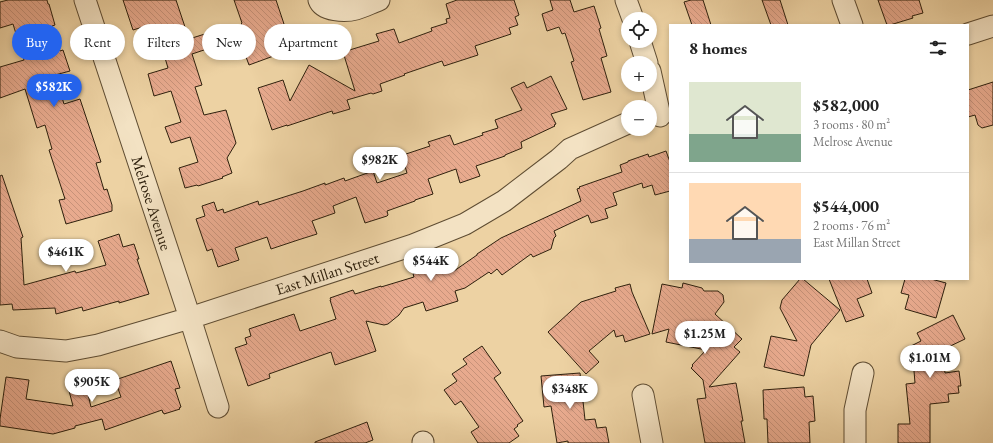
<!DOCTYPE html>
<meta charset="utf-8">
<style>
body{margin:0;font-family:"EB Garamond",serif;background:#f2f2f2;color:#222;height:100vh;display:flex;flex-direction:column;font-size:15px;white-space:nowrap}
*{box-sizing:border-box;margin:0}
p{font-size:13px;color:#767676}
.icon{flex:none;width:22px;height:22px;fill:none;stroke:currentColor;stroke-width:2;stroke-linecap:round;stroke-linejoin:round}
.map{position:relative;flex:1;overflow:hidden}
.panel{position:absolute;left:669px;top:24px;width:300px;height:256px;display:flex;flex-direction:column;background:#fff;border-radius:0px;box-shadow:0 2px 6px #0003}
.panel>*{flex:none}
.banner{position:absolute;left:12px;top:24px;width:380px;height:36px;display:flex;gap:8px}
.buttons{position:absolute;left:621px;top:12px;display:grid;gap:8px}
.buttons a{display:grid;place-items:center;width:36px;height:36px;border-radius:50%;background:#fff;box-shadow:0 2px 6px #0003;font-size:20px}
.price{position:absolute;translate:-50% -34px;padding:0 9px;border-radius:14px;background:#fff;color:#222;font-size:13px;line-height:26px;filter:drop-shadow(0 1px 2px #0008)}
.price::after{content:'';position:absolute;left:50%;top:24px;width:12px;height:9px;margin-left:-6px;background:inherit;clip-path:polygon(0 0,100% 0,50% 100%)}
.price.current{background:#2563eb;color:#fff}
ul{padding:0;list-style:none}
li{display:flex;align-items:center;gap:12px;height:100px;padding:0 20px}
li+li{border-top:1px solid #e0e0e0}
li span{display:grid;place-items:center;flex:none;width:112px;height:80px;border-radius:0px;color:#555}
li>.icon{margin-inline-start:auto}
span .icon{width:48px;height:48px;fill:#fffc;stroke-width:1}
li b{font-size:17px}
h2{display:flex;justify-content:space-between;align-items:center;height:48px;padding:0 20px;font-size:17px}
.tag{padding:0 14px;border-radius:18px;background:#fff;box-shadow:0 2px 6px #0003;font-size:14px;line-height:36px}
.tag.current{background:#2563eb;color:#fff}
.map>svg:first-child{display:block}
</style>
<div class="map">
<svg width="993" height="443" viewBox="0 0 993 443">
<defs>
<pattern id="building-back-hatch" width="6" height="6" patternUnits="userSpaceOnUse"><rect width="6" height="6" fill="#e8aa8e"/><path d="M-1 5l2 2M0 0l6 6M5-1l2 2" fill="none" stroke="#c79279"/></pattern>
</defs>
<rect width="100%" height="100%" fill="#edd2a3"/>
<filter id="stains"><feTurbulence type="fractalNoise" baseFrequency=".005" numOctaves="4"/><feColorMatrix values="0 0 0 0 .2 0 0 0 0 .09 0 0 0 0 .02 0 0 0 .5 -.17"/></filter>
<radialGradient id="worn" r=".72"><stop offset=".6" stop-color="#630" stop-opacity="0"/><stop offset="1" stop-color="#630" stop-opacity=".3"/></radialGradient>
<path fill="url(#building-back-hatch)" stroke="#2e200d" d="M8,0H47L48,4H49L55,25L52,26L60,51L63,50L70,71L55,75L64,104L80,99L101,162L96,163L104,190L107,189L112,205V211L66,224L59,200L65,199L49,150L52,149L45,125L37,128L25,89L0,98V67L24,60L13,24L0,28V2Z
M123,0H176L189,39L208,33L213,47L192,54L202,85L195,87L204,115L226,110L236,143L227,158L232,173L222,177L223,178L198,186L197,185L185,188L179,168L198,162L190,137L171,143L165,127L181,122L171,91L154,96L148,74L168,68L160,41L152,44L146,26L133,30Z
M234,0H276L284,24L270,29L279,54L249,65L242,46L240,47L234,27L242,25L241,24L242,23Z
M457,0H514L519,15L515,17L518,25L509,28L511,34L475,46L478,55L444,66L442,61L404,74L405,75L380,84L382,91L373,94L371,93L347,100L350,109L333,114L332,111L287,126V125L272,130L258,88L283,80L290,101L309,65L355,91L343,52L379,41L376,34L394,29L399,43L432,31L431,28L447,23L446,19L450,18L446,4Z
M550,0H570L574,12L594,6L601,28L599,29L607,56L601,58L611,92L583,100L571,62L574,61L565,33L562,34L559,27L547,31L542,14L553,10Z
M691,0H703L711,25H692L684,2Z
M762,0H780L788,25H771Z
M878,0H919L923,13L912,16L913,18L890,25H887Z
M551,76L567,109L551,114L556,124L554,125L555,126L521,142L522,148L505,155V156L476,166L480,176L460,183L456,169L428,179L433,194L415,200V201L387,211L388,215L387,216L365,223L356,197L333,206L335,213L312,221L317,234L298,240L271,249L267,237L235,248L239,260L218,267L212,249L207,251L196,219L205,216L202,206L214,202L217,211L223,209L224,213L258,201L259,205L303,191L325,183V185L344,178L345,181L373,171L377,183L407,173L404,163L405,162L403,155L430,146L428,142L450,135L454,145L483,135L482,133L498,128L495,120L522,110L511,88L524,82L527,88Z
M993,82V125L982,128L978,125L975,115L968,117V90Z
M666,151L670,162V191L655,195L652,185L643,188L642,183L613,193L617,205L605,209L608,218L591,223L588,215L554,231L556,236L554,238L551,249L533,257L531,254L502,275L497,269L491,274L489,272L465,288L455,291L458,301L426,311L423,302L404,308L399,315L388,324L384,325L366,321L376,351L335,365L331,352L269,374L270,378L248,386L235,348L247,344L245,338L251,336L249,329L294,314L300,331L336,319L330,300H331L330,298L353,290L355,294L381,286V287L414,277L413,274L433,267L434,270L452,264L454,271L477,255V254L501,238L581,201L577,189L580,188L579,187L622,172L620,165L628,162V161L648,154L649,157Z
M2,175L23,237L21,238L24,285L75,271L76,273L106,265L98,241L119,234L123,247L134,244L139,259H137L149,294L119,303V301L83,311L82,307L56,314L55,308L13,310L12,304L0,305V176Z
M800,279H803L840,310L811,345L804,376L764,367L771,336L797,341L780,308L782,300Z
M829,279H867L872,293L857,299L864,316L846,322Z
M905,279H931L946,283L936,318L905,309L909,295L901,293Z
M683,283L702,288L704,291H718L723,295L724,302L715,314L742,339L734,347L740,352L709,387L736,383L743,421H741L745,443H705L697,399L706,398L703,380L691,368L693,366L692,365L706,350L666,342L669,329L652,334L662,284L682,288Z
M630,284L632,292L650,334L625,342L623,335L616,337L614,330L589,351L599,362L586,374L548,332L581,302L616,291L615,288Z
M953,315L965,339L942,350L945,373L959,371L961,386H958L959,393L948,394L949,402L930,404V443H898V424H910L906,384L915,383L913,359L907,348L921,341L917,333Z
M482,346L501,373L494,378L523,421L517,425L518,426L514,429L519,436L509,443H478L471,432L479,427L461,401L455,405L444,390L457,381L452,374L467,364L463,359Z
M171,361L180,388L175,389L181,407L179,408L180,409L164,414V413H163L162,410L105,430L102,419L75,426V428L53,434L0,426V419L6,377L29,380L26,399L73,406L68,387L85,382L91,407L121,397L115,380Z
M580,373L585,420L595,419L597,428L606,427L609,443H568V441L557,443L551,406L544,407L541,376Z
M804,387L805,397L813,396L815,421L809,422L810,443H768L767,419H764L763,390Z
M367,422L373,440L365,443H315V442Z"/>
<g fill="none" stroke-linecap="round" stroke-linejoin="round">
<defs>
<path id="minor" d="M85,0L190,318L218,407
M319,0C323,11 345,12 356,9C363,7 371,3 379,0
M626,0L633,19
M843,0L852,25
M968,34L993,26
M640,41L647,63
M650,71L660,116
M0,341L17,347L66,351L98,345L190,318L413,245L465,224L504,201L559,159L570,149L628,123
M643,395L652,443
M423,442V443
M855,443V410L863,373"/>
</defs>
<use href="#minor" stroke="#5e4c32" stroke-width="23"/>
<use href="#minor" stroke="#f3e2c3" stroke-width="21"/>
</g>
<g text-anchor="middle" stroke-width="3" stroke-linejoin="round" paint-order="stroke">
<g font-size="16" fill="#2e200d" stroke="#f3e2c3">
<text transform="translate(152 203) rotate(72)" y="6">Melrose Avenue</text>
<text transform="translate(327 273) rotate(-18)" y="6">East Millan Street</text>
</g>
</g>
<rect width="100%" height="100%" filter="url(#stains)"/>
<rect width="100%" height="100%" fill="url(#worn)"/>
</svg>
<div class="buttons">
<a><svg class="icon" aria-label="locate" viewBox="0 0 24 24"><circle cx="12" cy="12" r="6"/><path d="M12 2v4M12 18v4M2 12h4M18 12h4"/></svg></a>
<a>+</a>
<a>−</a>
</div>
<b class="price current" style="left:54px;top:108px">$582K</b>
<b class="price" style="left:380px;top:181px">$982K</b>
<b class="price" style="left:66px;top:273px">$461K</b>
<b class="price" style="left:431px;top:282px">$544K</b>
<b class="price" style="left:705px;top:355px">$1.25M</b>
<b class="price" style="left:930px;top:379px">$1.01M</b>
<b class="price" style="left:92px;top:403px">$905K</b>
<b class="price" style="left:570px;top:410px">$348K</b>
<div class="banner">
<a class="tag current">Buy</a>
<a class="tag">Rent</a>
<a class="tag">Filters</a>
<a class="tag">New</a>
<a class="tag">Apartment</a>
</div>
<section class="panel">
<h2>8 homes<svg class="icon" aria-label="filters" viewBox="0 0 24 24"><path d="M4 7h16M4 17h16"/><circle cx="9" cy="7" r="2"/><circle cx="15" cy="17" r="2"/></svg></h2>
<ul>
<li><span style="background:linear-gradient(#dfe7d0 65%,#7fa58c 0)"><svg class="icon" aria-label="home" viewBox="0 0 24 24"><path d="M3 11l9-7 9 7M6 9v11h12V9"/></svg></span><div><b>$582,000</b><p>3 rooms · 80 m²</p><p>Melrose Avenue</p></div></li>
<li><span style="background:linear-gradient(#ffd9b3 70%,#9aa5b1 0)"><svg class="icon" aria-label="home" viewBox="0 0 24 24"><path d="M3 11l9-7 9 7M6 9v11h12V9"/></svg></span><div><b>$544,000</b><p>2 rooms · 76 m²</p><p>East Millan Street</p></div></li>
</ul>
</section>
</div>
